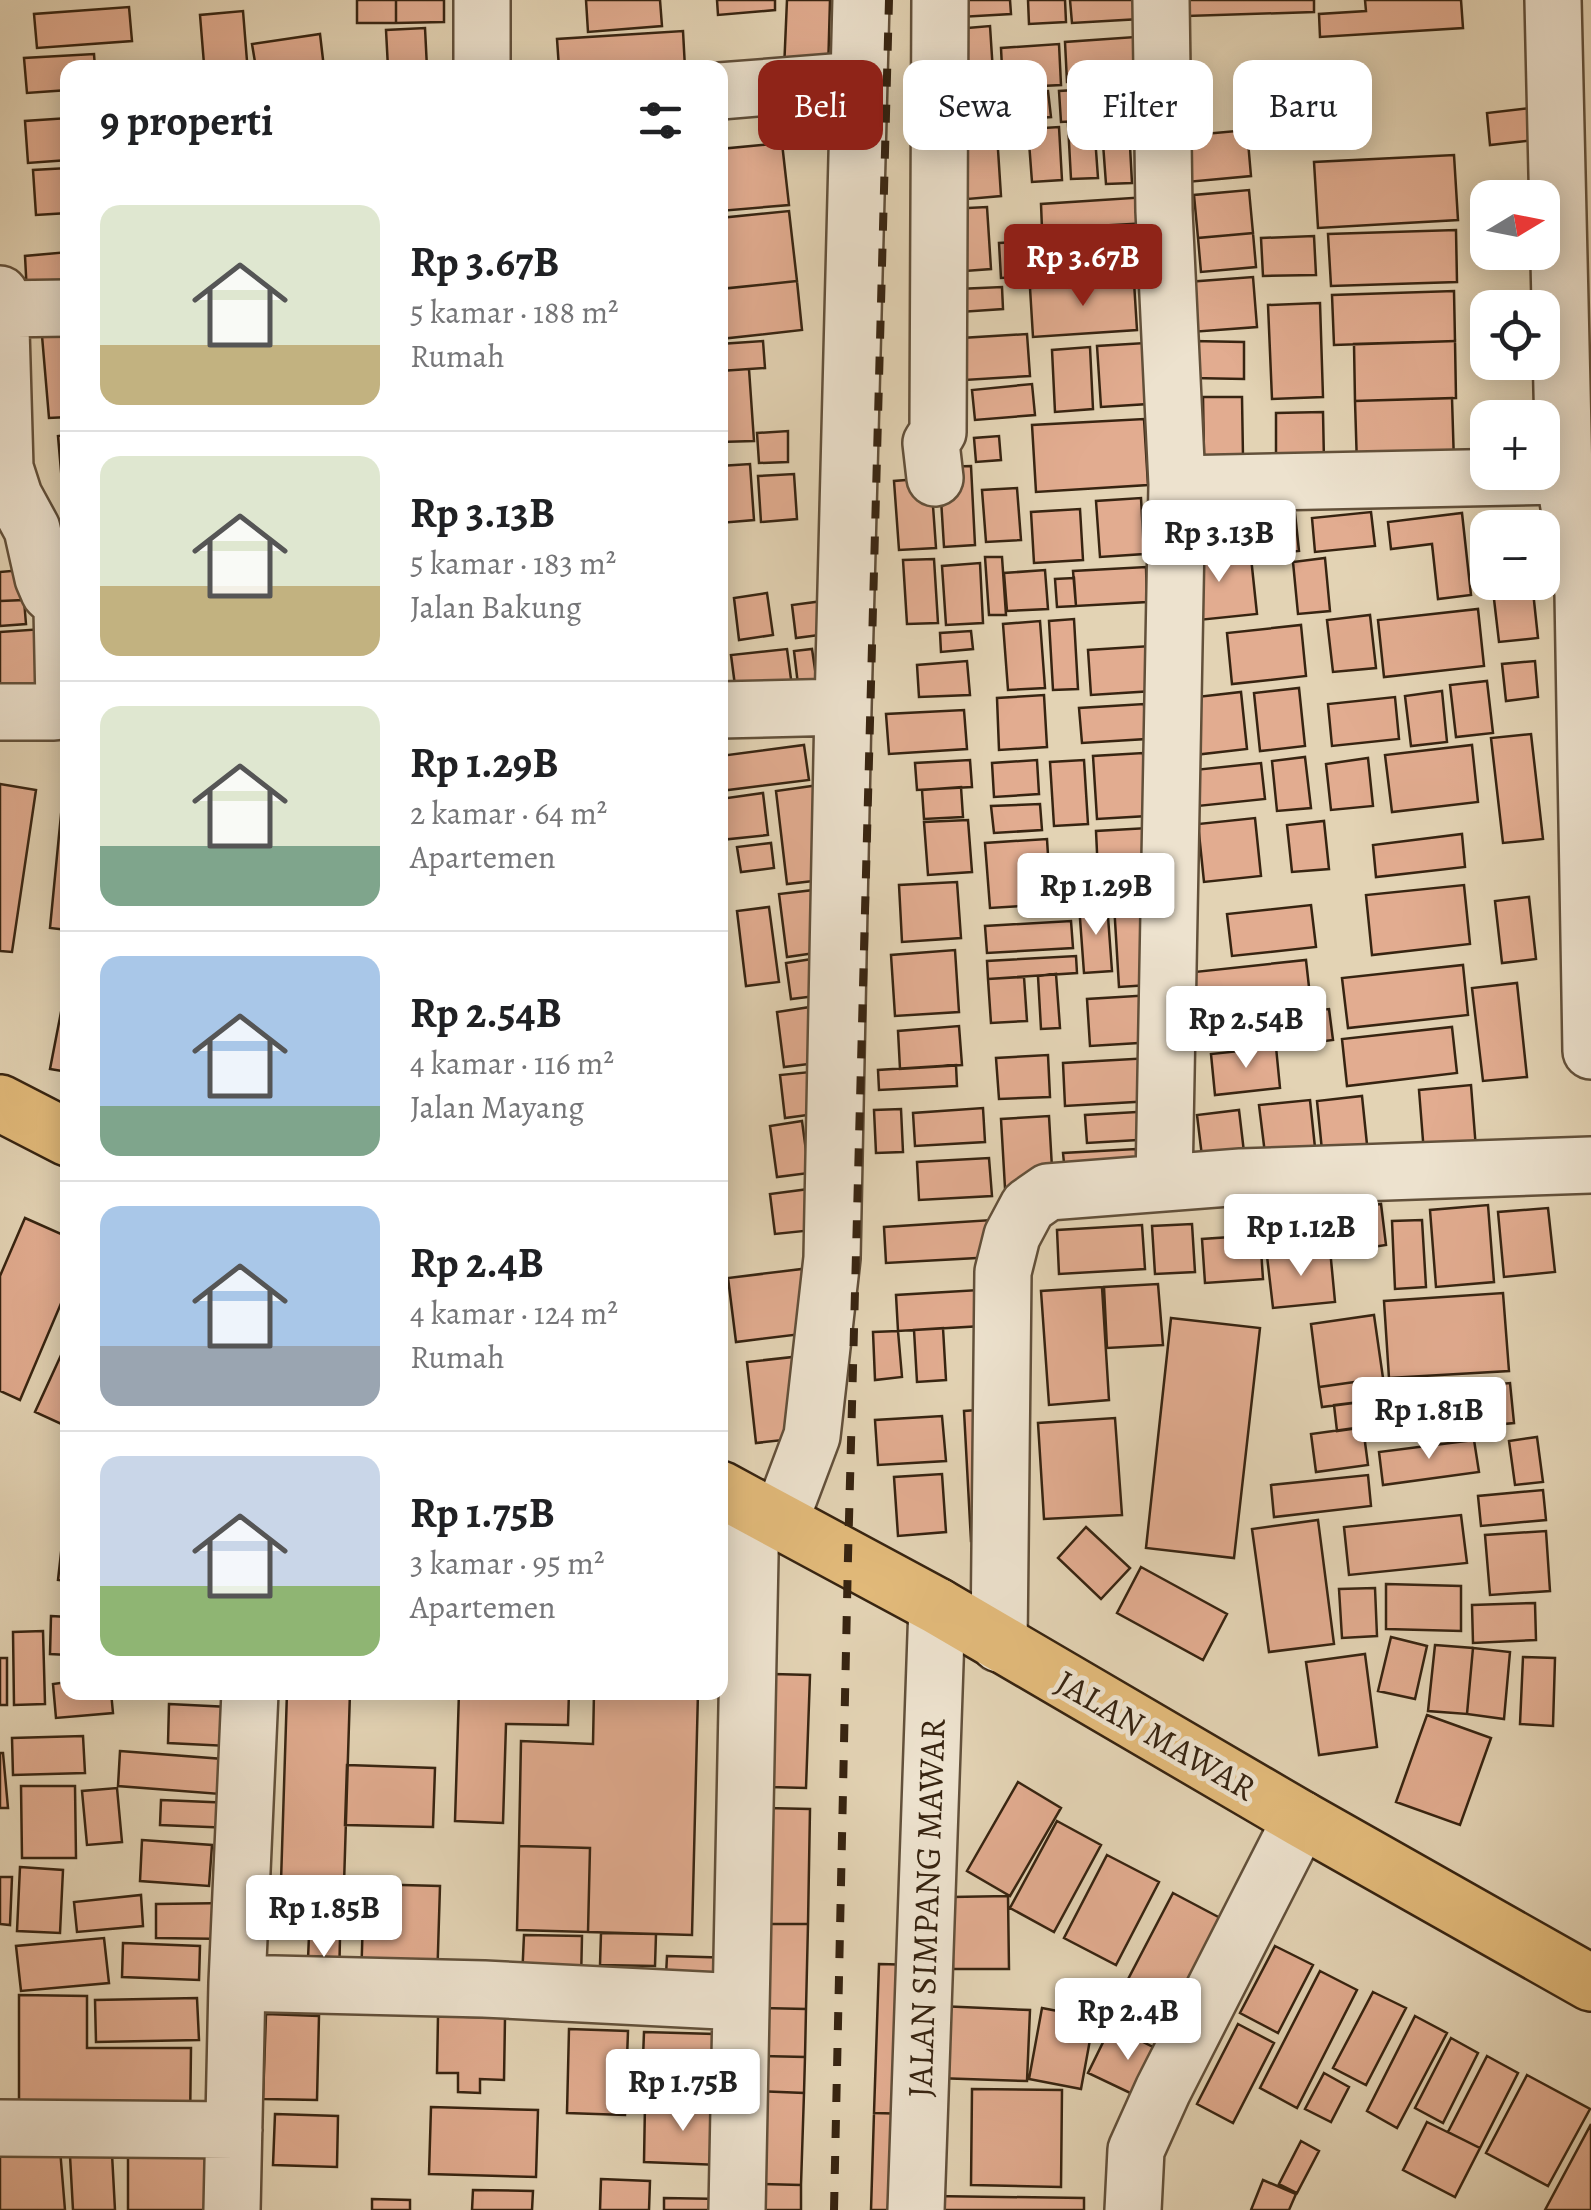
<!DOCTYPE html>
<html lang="id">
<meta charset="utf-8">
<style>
body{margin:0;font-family:Alegreya,serif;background:#f6f6f6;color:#202124;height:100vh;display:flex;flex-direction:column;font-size:38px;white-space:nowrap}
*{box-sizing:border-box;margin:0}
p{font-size:32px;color:#757577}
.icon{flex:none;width:55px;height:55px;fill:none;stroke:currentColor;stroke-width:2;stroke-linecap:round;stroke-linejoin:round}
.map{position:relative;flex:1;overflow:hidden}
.side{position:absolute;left:60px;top:60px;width:668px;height:1640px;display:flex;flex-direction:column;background:#fff;border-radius:20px;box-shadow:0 5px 25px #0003}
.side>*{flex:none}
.guide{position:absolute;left:758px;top:60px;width:682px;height:90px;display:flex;gap:20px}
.needle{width:65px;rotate:80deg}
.buttons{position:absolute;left:1470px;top:180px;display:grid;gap:20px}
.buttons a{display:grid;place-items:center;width:90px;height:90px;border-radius:20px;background:#fff;box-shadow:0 5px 25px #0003;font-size:50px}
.price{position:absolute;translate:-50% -85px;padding:0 22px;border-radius:10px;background:#fff;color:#222;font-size:32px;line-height:65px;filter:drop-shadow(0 2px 5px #0008)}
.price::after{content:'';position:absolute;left:50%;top:60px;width:30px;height:22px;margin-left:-15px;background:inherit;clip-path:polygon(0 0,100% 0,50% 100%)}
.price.current{background:#8f2418;color:#fff}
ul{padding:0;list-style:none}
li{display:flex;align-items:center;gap:30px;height:250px;padding:0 40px}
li+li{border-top:2px solid #e0e0e0}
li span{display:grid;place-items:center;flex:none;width:280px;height:200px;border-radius:20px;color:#555}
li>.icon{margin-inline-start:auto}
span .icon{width:120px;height:120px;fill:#fffc;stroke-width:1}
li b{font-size:42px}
h2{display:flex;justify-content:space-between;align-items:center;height:120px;padding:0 40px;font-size:42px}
.chip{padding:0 35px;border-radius:20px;background:#fff;box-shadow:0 5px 25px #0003;font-size:35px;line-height:90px}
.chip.current{background:#8f2418;color:#fff}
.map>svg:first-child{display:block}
</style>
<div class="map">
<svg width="1591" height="2210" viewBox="0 0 1591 2210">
<rect width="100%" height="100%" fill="#e3d3b4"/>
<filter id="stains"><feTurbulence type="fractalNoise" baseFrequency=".002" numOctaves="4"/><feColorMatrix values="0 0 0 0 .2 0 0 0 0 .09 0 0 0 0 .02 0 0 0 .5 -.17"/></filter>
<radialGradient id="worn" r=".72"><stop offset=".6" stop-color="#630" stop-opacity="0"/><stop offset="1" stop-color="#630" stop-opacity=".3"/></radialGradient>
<path fill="#e2ac90" stroke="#372411" stroke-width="2.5" d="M357,0H396V23H357Z
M396,0H444V22L396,23Z
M586,0H660L662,26L588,32Z
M717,0H775V10L718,15Z
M787,0H830L828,72L784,70Z
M959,0H1010L1011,14L960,17Z
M1028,0H1065L1066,22L1029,24Z
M1070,0H1138L1140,19L1072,23Z
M1186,0H1314V12L1187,16Z
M1365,0H1461L1463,28L1320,37L1319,14L1366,11Z
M129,7L132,41L37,48L34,14Z
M243,11L247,61L204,64L200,15Z
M990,26L1001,196L968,199L956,29Z
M425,28L427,68H388L386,30Z
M683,31L685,68H559L557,39Z
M320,34L324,68H256L252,44Z
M1135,37L1137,78L1067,82L1065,42Z
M1059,44L1061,85L1003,88L1001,48Z
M94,54L95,68H68V90L27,93L24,58Z
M1126,87L1129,118L1061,122L1059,91Z
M1048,91L1051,117L996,121L994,94Z
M1531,108L1534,140L1490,145L1487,113Z
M68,118V160L28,163L25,121Z
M1094,123L1098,178L1071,179L1068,124Z
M1059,127L1062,180L1032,182L1028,129Z
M1129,128L1132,183L1106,184L1102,130Z
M1247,130L1251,176L1187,182L1183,136Z
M782,143L789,205L720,211V149Z
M1454,155L1458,220L1318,228L1314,162Z
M68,168V213L36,215L33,170Z
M1249,190L1253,233L1198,238L1194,195Z
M1147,197L1149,223L1042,229L1041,204Z
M987,207L991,269L952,272L948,209Z
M789,211L797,281L720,289V218Z
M1456,230L1457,282L1331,286L1328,234Z
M1253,233L1256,267L1201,272L1198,238Z
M1119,236L1121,271L1001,278L999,243Z
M1314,236L1316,275L1263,276L1261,238Z
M68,252V291L27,294L25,256Z
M1253,277L1257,327L1191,332L1187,282Z
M797,281L802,330L720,339V289Z
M1134,282L1137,330L1033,337L1030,288Z
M1002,287L1003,309L960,312L958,289Z
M1454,291L1455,341L1334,345L1332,295Z
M1320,303L1323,397L1272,399L1268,305Z
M68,322V417L49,418L41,324Z
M1027,334L1030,376L948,381L945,339Z
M763,341L765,368L720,371V344Z
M1192,341L1244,342V379L1192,378Z
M1455,341L1456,398L1355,401L1354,344Z
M1145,343L1148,404L1101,407L1097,346Z
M1090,347L1093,409L1055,412L1052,350Z
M749,369L754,441L720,442V371Z
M1032,384L1035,415L975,420L972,390Z
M1203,397H1242L1243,457L1204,458Z
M1452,398L1454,463L1357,466L1355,401Z
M1323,412L1324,462L1276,463V413Z
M1144,419L1148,485L1036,492L1032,425Z
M788,431V462L759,463L757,433Z
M68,435V494H63L58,436Z
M999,436L1001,460L976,462L974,438Z
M750,464L754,520L720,523V466Z
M971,466L975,545L944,547L939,467Z
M794,474L797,519L761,522L758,476Z
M931,478L936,548L899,550L894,481Z
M1017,488L1021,540L986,542L982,490Z
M1141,498L1144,554L1100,557L1096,501Z
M1294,504L1299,551L1268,554L1263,507Z
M1080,509L1083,560L1034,563L1031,512Z
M1223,512L1226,538L1191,542L1188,516Z
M1371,512L1375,546L1315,552L1312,518Z
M1462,513L1471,595L1438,599L1432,544L1391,549L1388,522Z
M1524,517L1526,528H1488V542L1485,522Z
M1250,548L1257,614L1189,621L1181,556Z
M985,557H1002L1006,615H989Z
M1325,558L1330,611L1298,614L1293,562Z
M934,559L938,623L907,624L903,560Z
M980,563L983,623L946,625L942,566Z
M1146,567L1147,602L1076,606L1073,571Z
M22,570L24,600L0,601V572Z
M1045,570L1048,609L1007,611L1004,573Z
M1074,578L1076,606L1057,607L1055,579Z
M1492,582H1532L1538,638L1499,642Z
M767,593L773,635L739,640L734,598Z
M24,600L26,624L0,626V601Z
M823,601L827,634L796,638L792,605Z
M1478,609L1484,666L1384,677L1378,620Z
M1370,615L1376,668L1333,672L1327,620Z
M1074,619L1078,689L1053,690L1049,621Z
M1040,621L1045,688L1008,690L1003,624Z
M1301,625L1306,676L1232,684L1227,633Z
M43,629L49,703L0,706V632Z
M971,631L973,649L941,652L940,633Z
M1151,646L1153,691L1091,695L1088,650Z
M787,649L793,694L737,701L731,655Z
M812,649L818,690L799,693L794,651Z
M967,661L970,695L919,697L917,665Z
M1535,661L1538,697L1506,701L1502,664Z
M1487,681L1493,733L1456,737L1450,685Z
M1299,688L1305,746L1260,751L1254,693Z
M1442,691L1447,742L1411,746L1405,696Z
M1241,692L1247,749L1194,755L1188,698Z
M1044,695L1047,747L999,750L997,698Z
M1395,697L1399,739L1332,746L1328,704Z
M1144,704L1146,739L1082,743L1079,708Z
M964,710L967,749L889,754L886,714Z
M1531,734L1543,839L1503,843L1491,738Z
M804,745L809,780L720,791V756Z
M1472,745L1478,802L1392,812L1385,755Z
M1143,753L1147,816L1097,819L1093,756Z
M1305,757L1311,808L1277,811L1272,761Z
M1368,758L1373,806L1331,810L1326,764Z
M970,760L972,787L917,790L915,763Z
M1037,760L1039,794L994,797L992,763Z
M1084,760L1088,824L1054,826L1050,762Z
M1261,763L1265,799L1198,806L1194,770Z
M0,784L36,790L12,952L0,951Z
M64,784H68V930L50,928Z
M819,785L831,879L787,884L776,791Z
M961,787L963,817L924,819L922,790Z
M763,793L768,835L720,840V799Z
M1040,804L1042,830L994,833L991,806Z
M1255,818L1261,876L1204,882L1198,824Z
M968,820L972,872L928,875L924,822Z
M1324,821L1329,869L1292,872L1287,825Z
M1148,828L1153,892L1099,895L1096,831Z
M1462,834L1465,867L1376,877L1373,845Z
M1047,839L1051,904L990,908L985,843Z
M771,843L774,868L741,872L737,847Z
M957,882L961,938L902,942L899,885Z
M1464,885L1470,944L1372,955L1366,895Z
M814,890L822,952L787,957L779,894Z
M1529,897L1536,959L1502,963L1495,901Z
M1107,903L1112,971L1084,973L1079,905Z
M1144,903L1149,985L1119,987L1114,904Z
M1311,905L1316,947L1232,956L1227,914Z
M769,907L779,982L746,986L737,911Z
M1071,921L1073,948L987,953L985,926Z
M955,950L959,1012L895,1016L891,955Z
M1076,956L1077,973L988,979L987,961Z
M812,959L816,996L791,999L786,963Z
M1306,960L1310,996L1189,1009L1185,973Z
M1463,965L1468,1015L1348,1028L1342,978Z
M1056,974L1060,1028L1041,1029L1038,976Z
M68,976V1072L50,1069Z
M1024,977L1027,1021L991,1023L988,979Z
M1517,983L1527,1077L1483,1081L1472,988Z
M1152,995L1155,1042L1090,1046L1087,999Z
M810,1007L817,1063L784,1067L777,1012Z
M1329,1009L1333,1040L1276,1047L1273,1015Z
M1267,1011L1270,1036L1192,1044L1189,1020Z
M959,1026L962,1065L900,1069L898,1031Z
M1452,1027L1457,1073L1347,1086L1342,1039Z
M1276,1047L1280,1088L1215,1095L1211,1054Z
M1048,1055L1050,1097L999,1099L996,1058Z
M1150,1058L1152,1101L1065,1106L1063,1063Z
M956,1065L957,1086L879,1090L878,1070Z
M810,1072L815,1114L785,1118L780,1075Z
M1471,1085L1477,1162L1425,1166L1419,1090Z
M1362,1096L1369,1164L1324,1170L1317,1101Z
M1310,1100L1316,1157L1266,1162L1259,1105Z
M983,1108L985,1142L915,1146L913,1113Z
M901,1109L903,1152L876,1153L874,1110Z
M1239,1110L1246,1169L1204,1173L1197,1115Z
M1154,1111L1155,1139L1087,1143L1085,1115Z
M1049,1116L1053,1185L1005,1188L1001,1119Z
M802,1121L809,1173L777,1177L770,1126Z
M1136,1149L1137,1179L1066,1183L1063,1153Z
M989,1158L992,1196L919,1200L917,1162Z
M809,1189L814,1230L775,1234L770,1194Z
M1381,1204L1386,1245L1339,1252L1333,1211Z
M1488,1205L1494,1282L1436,1287L1430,1210Z
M1548,1208L1555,1272L1504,1277L1498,1212Z
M25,1218L68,1237V1287L20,1400L0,1391V1276Z
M992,1220L995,1257L886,1263L884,1227Z
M1422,1220L1426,1287L1395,1289L1392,1221Z
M1192,1224L1195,1272L1155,1274L1152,1226Z
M1142,1225L1145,1269L1059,1274L1057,1230Z
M1260,1235L1263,1279L1205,1283L1202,1239Z
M1330,1249L1335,1302L1273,1308L1267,1256Z
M802,1269L810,1333L736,1342L728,1278Z
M1158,1284L1163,1345L1107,1348L1104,1287Z
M1102,1287L1109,1400L1049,1405L1041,1291Z
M979,1290L982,1326L898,1331L896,1295Z
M1503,1293L1509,1371L1389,1378L1384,1301Z
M1374,1315L1383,1378L1319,1387L1311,1324Z
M1171,1318L1260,1328L1234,1558L1146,1548Z
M943,1328L946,1380L917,1382L914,1330Z
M898,1331L902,1377L875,1380L873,1332Z
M68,1340V1427L35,1412Z
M793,1357L802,1438L756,1443L747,1362Z
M1383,1378L1385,1399L1322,1407L1319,1387Z
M1510,1383L1514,1423L1394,1434L1391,1394Z
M1377,1400L1380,1425L1337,1431L1334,1405Z
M991,1409L999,1539L971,1541L964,1411Z
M942,1416L946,1461L878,1465L875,1420Z
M1115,1418L1122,1515L1044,1519L1038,1423Z
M1363,1427L1368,1465L1316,1472L1311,1434Z
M1537,1437L1543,1482L1515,1485L1509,1441Z
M1474,1440L1479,1472L1383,1485L1379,1452Z
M942,1474L946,1532L898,1536L894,1477Z
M1368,1475L1371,1506L1274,1517L1271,1485Z
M1543,1490L1546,1520L1481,1526L1478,1496Z
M1461,1515L1467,1563L1349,1575L1344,1527Z
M65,1517H68V1581L58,1580Z
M1318,1520L1334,1644L1269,1652L1252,1529Z
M1086,1527L1130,1568L1101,1599L1058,1558Z
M1546,1531L1550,1591L1490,1595L1485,1535Z
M1141,1567L1227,1614L1203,1660L1117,1613Z
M1386,1584L1461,1586V1631L1386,1629Z
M1375,1588L1377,1636L1342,1638L1339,1589Z
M1535,1603L1536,1640L1473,1643L1472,1605Z
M51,1616L68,1617V1655L50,1654Z
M43,1631L45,1704L14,1705L13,1632Z
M1391,1637L1427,1646L1415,1699L1378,1691Z
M1435,1645L1473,1648L1467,1714L1428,1711Z
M1473,1648L1510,1652L1504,1719L1467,1714Z
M1365,1654L1377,1747L1319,1755L1306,1662Z
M1523,1657L1555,1658L1553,1726L1520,1724Z
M0,1658H7V1705H0Z
M773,1674L810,1675L806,1788L770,1787Z
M68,1682V1692H111L113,1713L56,1718L53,1684Z
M287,1692H350L343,1916L280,1913Z
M459,1692H569L568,1725L506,1724L503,1823L455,1821Z
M594,1692H698L692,1935L588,1932L590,1848L519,1846L521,1741L593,1744Z
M169,1704L229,1707L228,1746L168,1743Z
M1427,1715L1491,1738L1460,1825L1396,1802Z
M83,1736L85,1773L13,1775L12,1738Z
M120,1751L223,1759L220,1794L118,1786Z
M0,1753H3L8,1808H0Z
M347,1765L435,1768L433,1827L345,1825Z
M1018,1782L1061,1808L1010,1896L967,1871Z
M21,1786H75L76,1858H22Z
M117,1788L122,1842L87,1845L82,1791Z
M161,1800L233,1803L232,1828L160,1825Z
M766,1808L810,1809L808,1924H764Z
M1057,1821L1101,1845L1054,1932L1010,1908Z
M142,1840L212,1845L209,1886L140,1881Z
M519,1846L590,1848L588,1932L517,1930Z
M1107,1855L1159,1882L1116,1965L1064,1938Z
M20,1867L63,1870L60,1933L17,1931Z
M0,1877H12L10,1925L0,1924Z
M364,1884L440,1886L437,1984L361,1982Z
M1173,1893L1224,1920L1176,2014L1124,1987Z
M141,1895L143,1926L77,1932L74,1902Z
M1008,1896L1009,1969H953L952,1897Z
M229,1903V1939L156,1938V1904Z
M764,1924H808L806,2009L761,2008Z
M601,1933L656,1934L655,1966L600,1965Z
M524,1935L582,1936L581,1982L522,1979Z
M309,1936L340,1937L339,1983L307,1982Z
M104,1938L109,1983L21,1991L16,1946Z
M123,1943L200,1946L199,1980L122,1977Z
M1275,1946L1313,1965L1278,2033L1240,2013Z
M667,1956L736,1958L735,1997L665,1994Z
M879,1964L918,1965L913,2114L874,2113Z
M1320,1971L1357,1990L1297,2108L1260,2088Z
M1373,1992L1406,2008L1366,2085L1333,2068Z
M19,1995L87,1996V2048H191L190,2125H19Z
M197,1998L199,2040L96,2042L95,2000Z
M939,2006L1030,2010L1027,2081L936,2078Z
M761,2008L806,2009L805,2057L760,2056Z
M1042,2008L1094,2018L1081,2089L1029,2079Z
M266,2014L319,2016L317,2100L263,2099Z
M438,2016L505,2018L504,2080L480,2079V2093L458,2092V2073H437Z
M1415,2016L1447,2033L1397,2128L1367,2111Z
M1238,2024L1274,2043L1233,2123L1197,2104Z
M1111,2026L1167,2054L1145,2100L1088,2073Z
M569,2029L628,2031L625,2115L567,2113Z
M644,2032L715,2034L714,2087L642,2084Z
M1451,2038L1478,2053L1443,2123L1415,2108Z
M760,2056L805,2057L804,2093L759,2091Z
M1487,2056L1518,2073L1480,2148L1448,2132Z
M1324,2073L1349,2087L1331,2122L1305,2109Z
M1527,2075L1590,2109L1548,2186L1486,2153Z
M972,2089L1062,2090L1061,2187L971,2185Z
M759,2091L804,2093L801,2185L757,2184Z
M645,2103L722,2105L720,2165L644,2162Z
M431,2107L538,2110L536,2177L429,2174Z
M874,2113L913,2114L910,2210H871Z
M275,2114L338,2116L337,2167L273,2165Z
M1427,2122L1480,2148L1455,2197L1403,2170Z
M1591,2124V2210H1545Z
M1301,2141L1319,2151L1297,2193L1279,2184Z
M60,2149L65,2210H0V2153Z
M112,2154L115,2210H73L70,2156Z
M128,2154H207V2210H128Z
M601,2179L650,2181L649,2210H600Z
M1263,2180L1296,2194L1289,2210H1251Z
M757,2184L801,2185V2210H756Z
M473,2190L533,2191L532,2210H472Z
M932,2196L1084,2198V2210H932Z
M664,2198L723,2199V2210H664Z
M372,2199L410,2200V2210H372Z"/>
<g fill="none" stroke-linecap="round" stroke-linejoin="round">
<defs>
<path id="minor" d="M1161,0L1164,211L1177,484L1164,1183
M1553,0L1564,476L1583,593L1591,1051
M482,68V0
M720,91L859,80
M0,294L5,468L14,496L32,529L43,578L49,592L68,610
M0,309L68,308
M935,478L931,443L938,432L940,0
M1177,484L1564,476
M720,710L843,707
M0,712H54L64,703L62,608
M780,1521L812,1436L832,1258L843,707L861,0
M999,1644L1003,1272L1012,1236L1028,1206L1048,1192L1241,1177L1591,1165
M237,1983L484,1989L741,2002
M0,2128L234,2130
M232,2210L237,1983L250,1692
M737,2210L751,1506
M916,2210L937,1606
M1133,2210L1136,2150L1163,2090L1301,1819"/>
<path id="major" d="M0,1103L68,1138
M720,1489L937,1606L1301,1819L1591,1983"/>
</defs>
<use href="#minor" stroke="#62503a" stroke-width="60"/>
<use href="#major" stroke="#372411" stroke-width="60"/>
<use href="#minor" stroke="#ede2ce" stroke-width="55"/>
<use href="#major" stroke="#e2ba7a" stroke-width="55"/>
<path stroke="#372411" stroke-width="8" stroke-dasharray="18 18" stroke-linecap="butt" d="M834,2210L848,1557L889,0"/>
</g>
<g text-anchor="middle" stroke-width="10" stroke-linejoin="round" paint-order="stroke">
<g font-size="35" fill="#372411" stroke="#ede2ce">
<text transform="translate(1156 1735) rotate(30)" y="12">JALAN MAWAR</text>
<text transform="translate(926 1908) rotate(-88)" y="12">JALAN SIMPANG MAWAR</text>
</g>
</g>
<rect width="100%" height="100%" filter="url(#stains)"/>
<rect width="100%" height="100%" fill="url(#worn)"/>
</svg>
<div class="buttons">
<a><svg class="needle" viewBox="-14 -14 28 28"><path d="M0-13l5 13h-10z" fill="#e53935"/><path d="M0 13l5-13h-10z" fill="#757577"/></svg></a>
<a><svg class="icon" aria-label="locate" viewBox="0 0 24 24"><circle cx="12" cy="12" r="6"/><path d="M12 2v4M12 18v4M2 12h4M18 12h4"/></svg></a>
<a>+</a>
<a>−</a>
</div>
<b class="price current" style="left:1083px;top:309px">Rp 3.67B</b>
<b class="price" style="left:1219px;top:585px">Rp 3.13B</b>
<b class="price" style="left:1096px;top:938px">Rp 1.29B</b>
<b class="price" style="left:1246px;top:1071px">Rp 2.54B</b>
<b class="price" style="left:1301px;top:1279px">Rp 1.12B</b>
<b class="price" style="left:1429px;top:1462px">Rp 1.81B</b>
<b class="price" style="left:324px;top:1960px">Rp 1.85B</b>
<b class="price" style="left:1128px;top:2063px">Rp 2.4B</b>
<b class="price" style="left:683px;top:2134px">Rp 1.75B</b>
<div class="guide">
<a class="chip current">Beli</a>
<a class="chip">Sewa</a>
<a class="chip">Filter</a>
<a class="chip">Baru</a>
</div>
<section class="side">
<h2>9 properti<svg class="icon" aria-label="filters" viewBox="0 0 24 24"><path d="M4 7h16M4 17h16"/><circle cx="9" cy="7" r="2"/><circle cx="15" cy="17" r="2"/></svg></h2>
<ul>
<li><span style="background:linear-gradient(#dfe7d0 70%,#c2b280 0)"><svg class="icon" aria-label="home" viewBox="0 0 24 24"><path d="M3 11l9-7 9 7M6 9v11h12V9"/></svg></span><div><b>Rp 3.67B</b><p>5 kamar · 188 m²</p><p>Rumah</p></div></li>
<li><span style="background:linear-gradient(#dfe7d0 65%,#c2b280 0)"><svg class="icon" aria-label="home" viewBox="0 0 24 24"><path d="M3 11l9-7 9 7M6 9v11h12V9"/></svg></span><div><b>Rp 3.13B</b><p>5 kamar · 183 m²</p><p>Jalan Bakung</p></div></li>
<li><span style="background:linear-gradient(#dfe7d0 70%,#7fa58c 0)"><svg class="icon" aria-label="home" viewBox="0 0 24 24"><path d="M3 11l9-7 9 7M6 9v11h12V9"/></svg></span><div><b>Rp 1.29B</b><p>2 kamar · 64 m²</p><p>Apartemen</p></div></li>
<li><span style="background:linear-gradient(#a9c7e8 75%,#7fa58c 0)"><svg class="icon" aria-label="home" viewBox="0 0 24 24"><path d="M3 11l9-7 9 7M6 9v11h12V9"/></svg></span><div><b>Rp 2.54B</b><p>4 kamar · 116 m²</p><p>Jalan Mayang</p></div></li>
<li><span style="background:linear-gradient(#a9c7e8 70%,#9aa5b1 0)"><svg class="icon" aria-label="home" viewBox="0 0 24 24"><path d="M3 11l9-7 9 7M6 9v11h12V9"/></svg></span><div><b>Rp 2.4B</b><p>4 kamar · 124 m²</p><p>Rumah</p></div></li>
<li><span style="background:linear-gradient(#c9d6e8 65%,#8fb573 0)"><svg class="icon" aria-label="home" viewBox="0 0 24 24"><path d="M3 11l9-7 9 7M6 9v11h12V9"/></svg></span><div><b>Rp 1.75B</b><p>3 kamar · 95 m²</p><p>Apartemen</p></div></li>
</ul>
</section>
</div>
